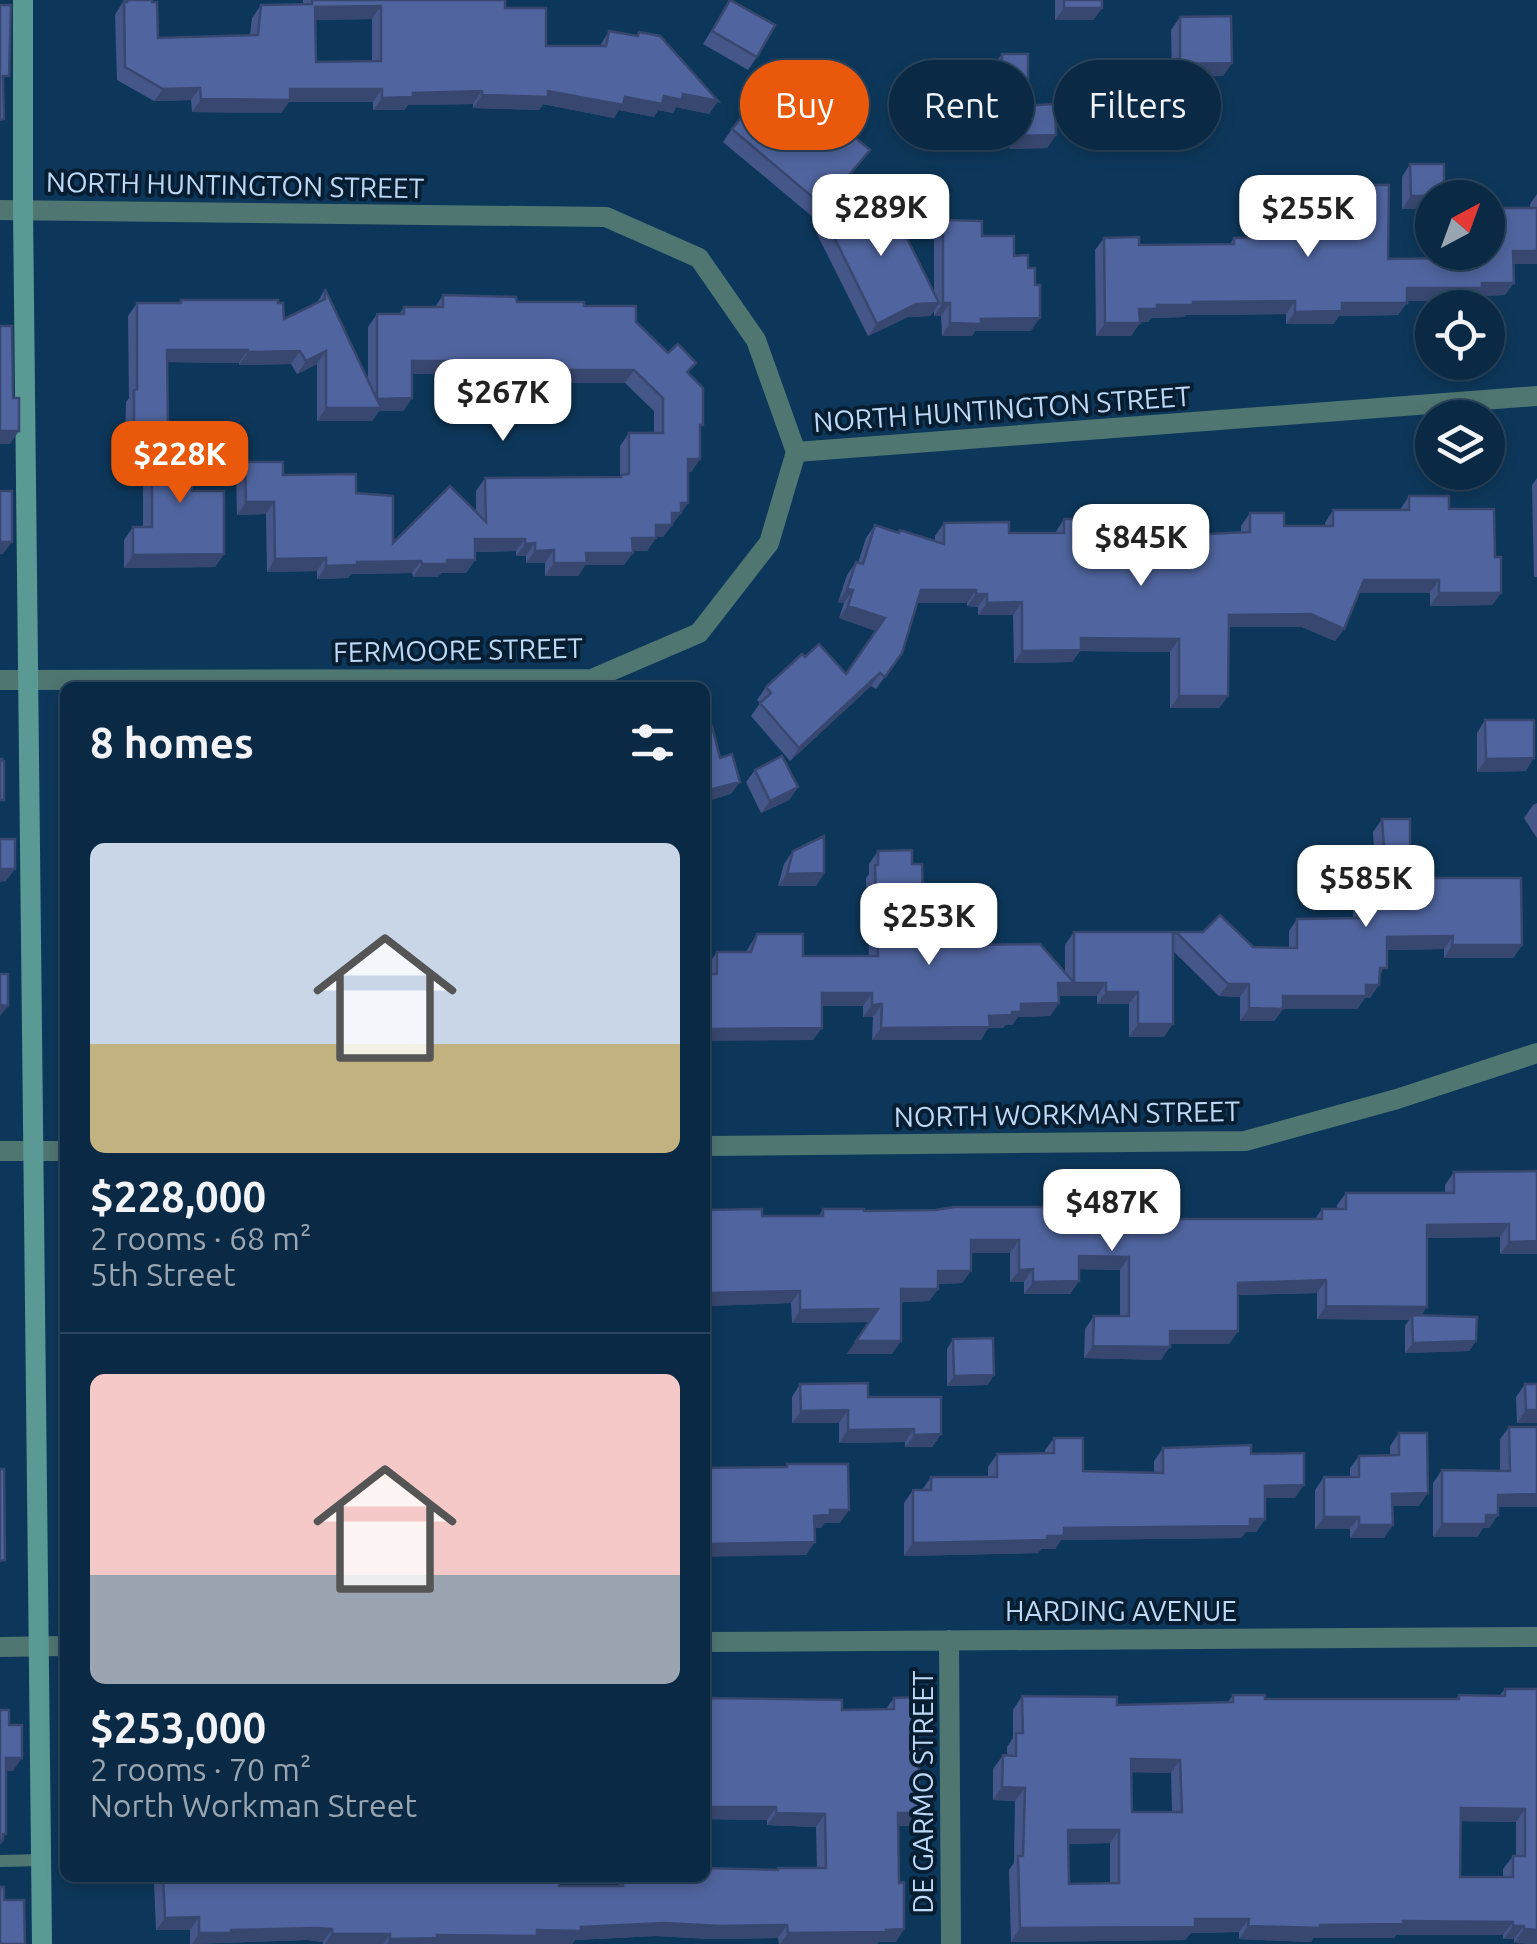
<!DOCTYPE html>
<meta charset="utf-8">
<style>
body{margin:0;font-family:Ubuntu,sans-serif;background:#18354f;color:#f1f3f6;height:100vh;display:flex;flex-direction:column;font-size:38px;white-space:nowrap}
*{box-sizing:border-box;margin:0}
p{font-size:32px;color:#99a6b2}
.icon{flex:none;width:55px;height:55px;fill:none;stroke:currentColor;stroke-width:2;stroke-linecap:round;stroke-linejoin:round}
.map{position:relative;flex:1;overflow:hidden}
.side{position:absolute;left:60px;top:682px;width:650px;height:1200px;display:flex;flex-direction:column;background:#0a2944;border-radius:15px;box-shadow:0 5px 15px #0003,0 0 0 2px #2a455d}
.side>*{flex:none}
.banner{position:absolute;left:740px;top:60px;width:645px;height:90px;display:flex;gap:20px}
.needle{width:65px;rotate:41deg}
.controls{position:absolute;left:1415px;top:180px;display:grid;gap:20px}
.controls a{display:grid;place-items:center;width:90px;height:90px;border-radius:50%;background:#0a2944;box-shadow:0 5px 15px #0003,0 0 0 2px #2a455d;font-size:50px}
.price{position:absolute;translate:-50% -85px;padding:0 22px;border-radius:20px;background:#fff;color:#222;font-size:32px;line-height:65px;filter:drop-shadow(0 2px 5px #0008)}
.price::after{content:'';position:absolute;left:50%;top:60px;width:30px;height:22px;margin-left:-15px;background:inherit;clip-path:polygon(0 0,100% 0,50% 100%)}
.price.on{background:#ea580c;color:#fff}
ul{padding:0;list-style:none}
li{display:grid;align-content:center;gap:20px;height:530px;padding:0 30px}
li+li{border-top:2px solid #2a455d}
li span{display:grid;place-items:center;height:310px;border-radius:15px;color:#555}
li>.icon{margin-inline-start:auto}
span .icon{width:180px;height:180px;fill:#fffc;stroke-width:1}
li b{font-size:42px}
h2{display:flex;justify-content:space-between;align-items:center;height:120px;padding:0 30px;font-size:42px}
.pill{padding:0 35px;border-radius:45px;background:#0a2944;box-shadow:0 5px 15px #0003,0 0 0 2px #2a455d;font-size:35px;line-height:90px}
.pill.on{background:#ea580c;color:#fff}
.map>svg:first-child{display:block}
</style>
<div class="map">
<svg width="1537" height="1944" viewBox="0 0 1537 1944">
<rect width="100%" height="100%" fill="#0d375a"/>
<g fill="none" stroke-linecap="round" stroke-linejoin="round">
<path stroke="#507672" stroke-width="12" d="M0,1861L42,1860"/>
<path stroke="#507672" stroke-width="20" d="M0,210L606,217L699,258L756,340L796,452L1537,396
M0,680L592,679L699,633L769,543L796,452
M705,1146L1245,1141L1397,1099L1537,1053
M0,1151H65
M949,1640L951,1944
M705,1642L1537,1637
M0,1647L65,1646"/>
<path stroke="#5b9a94" stroke-width="20" d="M23,0V209L42,1944"/>
</g>
<path fill="#455789" fill-rule="evenodd" d="M124,0H152L158,38L250,35L252,18L261,5L303,4V0H505V8L546,46H600L609,31L636,36L639,32L718,101L709,114L676,107L673,113L658,110L654,117L619,110L614,118L543,104L539,110L473,108V104L408,105L404,110H373V102H289L281,113L192,112L191,100L154,101L117,80L115,15ZM372,19V61L316,62L315,20Z
M730,0L757,57L748,70L703,44Z
M1055,0H1102V8L1093,20H1055Z
M1180,17L1232,63L1223,76L1172,77L1171,30Z
M1002,54L1024,105L1056,135L1047,148L1010,149L1009,118L1013,112H993V66Z
M732,129L783,134L832,136L870,150L814,218L723,142Z
M1410,164L1444,196L1443,198H1432L1402,209V177Z
M1294,185L1388,259H1431V221L1432,219V252H1488L1530,208V204L1537,194V186V264H1513L1505,295L1477,296L1473,300L1407,301L1398,315L1339,316L1333,324H1286V314L1186,315L1184,317L1151,318L1148,322H1140L1131,336H1096L1095,250L1104,238L1139,245L1230,244L1234,238L1286,237V198Z
M943,220L982,236L1014,256L1028,268L1035,285L1031,331H975L972,336H942L941,316H934V311L930,316L908,317L868,336L817,234L826,221L934,292V233Z
M325,289L368,380V327L377,314H399L404,307H435L443,295L517,302L584,306L636,322L688,374L700,429V459L691,472H688V503L663,537H656L647,551H633L624,565H585L578,576H545V563H526V556H516V551L475,552V560L466,573H441L438,577H413L412,573L351,574L348,578L317,579V571L267,572L266,514L237,515L236,475L245,462L283,475L356,493L393,543L476,513V491L485,478L620,477V446L629,433H654V411L625,383L529,382L528,385H480V374H412V398L403,411H379L372,421H317V364L297,374L291,364L239,365V363L168,362V429L163,436L224,554L215,567L124,568V540L133,527H143V448L148,441L125,442L126,402L129,398L128,316L137,303H179L181,300L278,303L284,319L317,303Z
M1537,478V577H1534L1532,485Z
M1409,496L1449,509L1495,557L1501,593L1492,605L1430,606V593H1359L1344,629L1335,641L1302,627H1228V696L1219,708H1170V652L1080,651L1072,662L1014,663L1013,615H978V607L967,606V603H918L902,653L876,689L871,686L790,761L751,716L760,703L757,700L766,687L805,657L846,674L876,631L839,618L844,603L838,602L847,575L856,562L858,563L866,538L875,525L898,532L900,530L935,541V536L944,523L1009,533H1055L1064,519L1104,555L1185,554L1194,541L1203,540L1208,534L1241,533V526L1250,513L1284,526H1325V523L1333,510H1400Z
M1485,720L1526,771L1477,772V733Z
M755,770L798,787L789,800L761,813L746,782Z
M1537,803V838L1524,818L1533,805Z
M1382,819L1410,878L1522,945L1513,958H1444V949L1387,950L1380,978L1370,998H1365L1357,1009H1283L1274,1021H1240V997L1219,996L1173,951L1164,1037H1129V1004H1097V996H1059V1003L1050,1016L1018,1017L1012,1025H1005L1003,1028H988L981,1040H872L873,1017H863V1006H822L813,1040L708,974V965L717,952H746L757,934L803,956H869L866,878L869,874V864L878,851L912,864L923,901L973,945L1065,972V945L1074,932L1173,936L1176,932L1253,947L1289,948V931L1297,919H1353V899L1362,887H1367V859L1374,849L1373,832Z
M793,851L824,873L816,886H778L784,864Z
M1537,1171V1254H1500V1237L1427,1238L1421,1316L1476,1341L1469,1351L1405,1353V1326L1409,1320L1317,1319V1293L1238,1295V1331L1229,1344H1170L1161,1360L1084,1358L1085,1329L1094,1316H1120V1270L1079,1269V1281L1070,1294H1024V1282H1010V1253H971V1271L962,1283L938,1284V1289L929,1301L901,1302L892,1354H847L869,1322L792,1323L791,1303L705,1306V1210L762,1216H819L823,1209L1078,1224H1161L1164,1219H1315L1322,1209H1337V1205L1346,1193H1445V1185L1454,1172Z
M953,1339L988,1385L947,1386V1349Z
M800,1384L868,1397L941,1434L932,1447H905V1442L839,1443V1423H792V1397Z
M1525,1384L1537,1423H1517L1516,1397Z
M1509,1427H1537L1498,1507V1515L1489,1528H1483L1477,1537H1433V1483L1442,1470L1500,1471V1439Z
M1399,1433L1419,1506H1393L1384,1538H1350V1529H1315V1490L1324,1477H1350V1468L1359,1456L1390,1455V1446Z
M1054,1438L1083,1471L1154,1473V1461L1163,1448L1251,1454L1295,1498H1265V1519L1256,1532H1246L1241,1538L1061,1540L1055,1549H1041L1038,1553L904,1556V1503L913,1490H922L931,1477H988V1467L997,1454L1045,1453V1450Z
M1505,1689H1537V1944L1514,1943V1939H1503V1935H1396L1394,1938H1313L1311,1942L1239,1939V1932L1191,1933L1185,1940L1011,1942L1009,1870L1014,1863L1015,1801L993,1800V1769L1003,1755H1007V1747L1013,1738V1710L1022,1696L1117,1705L1228,1702L1233,1695L1265,1699H1456L1459,1695H1500ZM1131,1772L1171,1773L1172,1812H1132ZM1461,1821L1516,1822V1856H1513L1503,1869V1877H1460ZM1110,1843V1883L1069,1884L1068,1844Z
M705,1698L842,1710L886,1709L894,1698L919,1813L910,1826H898L896,1942H878L877,1944H779L778,1938L711,1939L656,1936L575,1940L572,1944H323V1942L307,1940L190,1944V1930H156L154,1883L126,1884V1878H559V1886H618L623,1879L705,1878L777,1870L778,1868H817L816,1827L767,1825V1820L705,1819Z"/>
<path fill="#38476f" d="M381,6L372,19L306,20L315,7Z
M1064,8H1102L1093,20H1055Z
M1232,63L1223,76L1172,77L1180,64Z
M200,88L191,100L154,101L163,89Z
M290,89H382L373,102H289L281,113L192,112L201,99Z
M482,91L473,104L408,105L404,110H373L382,98L413,93Z
M548,91L625,97L664,96L683,94L718,101L709,114L676,107L673,113L658,110L654,117L619,110L614,118L543,104L539,110L473,108L482,95Z
M1028,99L1019,112L1018,106L1013,112H993L1002,100Z
M1056,135L1047,148L1010,149L1019,136Z
M870,150L861,162L814,218L823,206Z
M1411,196H1444L1443,198H1432V209H1402Z
M1513,251H1537V264H1504Z
M1482,283H1514L1505,295L1477,296L1473,300L1398,301L1407,288Z
M1295,301L1286,314L1186,315L1184,317L1151,318L1148,322H1131L1139,309L1157,305L1193,302Z
M939,303L930,316L908,317L868,336L877,324L916,304Z
M943,303H950L941,316H934Z
M1342,303H1407L1398,315L1339,316L1333,324H1286L1295,312Z
M1040,318L1031,331H975L972,336H942L950,323L981,319Z
M1105,323H1140L1131,336H1096Z
M167,350H248L239,363L159,362Z
M300,351L291,364L239,365L248,352Z
M326,351L317,364L297,374L306,361Z
M412,361H489L480,374H403Z
M536,370H634L625,383L529,382L528,385H480L489,373Z
M412,398L403,411H379L372,421H317L326,408L377,399Z
M134,429H168L159,441L152,436L148,441L125,442Z
M0,431H19L10,444H0Z
M688,459H700L691,472H679Z
M246,502H274L266,514L237,515Z
M681,503H688L663,537H647L656,525Z
M632,538H656L647,551H624Z
M475,539H525L516,551L466,552Z
M0,542H12L3,554H0Z
M535,543L526,556H516L525,544Z
M554,550L545,563H526L535,551Z
M586,553H633L624,565H585L578,576H545L554,563Z
M224,554L215,567L124,568L133,555Z
M326,558L317,571L267,572L275,559Z
M447,560H475L466,573H441L438,577H413L422,564Z
M421,561L412,573L351,574L348,578L317,579L326,566L357,562Z
M1364,580H1439L1430,593H1355Z
M847,589L853,590L844,603L838,602Z
M921,590H976L967,603H912Z
M1439,593H1501L1492,605L1430,606Z
M976,594H987L978,607L967,606Z
M1022,602L1013,615H978L987,603Z
M848,606L885,618L876,631L839,618Z
M1311,614L1344,629L1335,641L1302,627H1220L1229,615Z
M1081,638L1179,639L1170,652L1080,651L1072,662L1014,663L1022,651Z
M880,673L871,686L790,761L799,748Z
M1179,696H1228L1219,708H1170Z
M1534,758L1526,771L1477,772L1486,759Z
M740,782L731,794L705,802V791Z
M798,787L789,800L761,813L770,801Z
M0,869H15L6,881L0,882Z
M824,873L816,886H778L787,874Z
M1453,936L1444,949L1378,950L1387,937Z
M1452,945H1522L1513,958H1444Z
M1058,983H1106L1097,996H1050Z
M1228,984H1249L1240,997L1219,996Z
M1366,985H1379L1370,998H1365L1357,1009H1283L1274,1021H1240L1249,1008L1283,996Z
M1106,992H1138L1129,1004H1097Z
M822,993H872L863,1006H814Z
M1059,1003L1050,1016L1018,1017L1012,1025H1005L1003,1028H988L981,1040H872L881,1028L1021,1004Z
M882,1004L873,1017H863L872,1005Z
M0,1005L8,1006L0,1016Z
M1138,1024H1173L1164,1037H1129Z
M822,1028L813,1040L705,1041V1029Z
M1509,1224L1500,1237L1418,1238L1427,1225Z
M971,1240H1019L1010,1253H962Z
M1537,1241V1254H1500L1509,1242Z
M1079,1256L1129,1257L1120,1270L1070,1269Z
M1033,1269L1024,1282H1010L1019,1270Z
M938,1271H971L962,1283L929,1284Z
M1326,1280L1317,1293L1229,1295L1238,1283Z
M1079,1281L1070,1294H1024L1033,1282Z
M901,1289H938L929,1301L892,1302Z
M800,1291L791,1303L705,1306V1293Z
M1326,1306L1427,1307L1418,1320L1412,1315L1409,1320L1317,1319Z
M878,1309L869,1322L792,1323L800,1310Z
M1170,1331H1238L1229,1344H1161Z
M856,1341H901L892,1354H847Z
M1476,1341L1469,1351L1405,1353L1413,1343Z
M1093,1346L1170,1347L1161,1360L1084,1358Z
M994,1375L988,1385L947,1386L954,1376Z
M848,1410L839,1423H792L801,1411Z
M1526,1410H1537V1423H1517Z
M914,1429L905,1442L839,1443L848,1430Z
M941,1434L932,1447H905L914,1435Z
M1304,1485L1295,1498H1256L1265,1486Z
M1428,1493L1419,1506H1384L1392,1494Z
M1537,1494V1507H1489L1498,1495Z
M830,1510H849L840,1523H825L821,1528H806L814,1516Z
M1486,1515H1498L1489,1528H1483L1477,1537H1433L1442,1524Z
M1324,1517H1359L1350,1529H1315Z
M1250,1519H1265L1256,1532H1246L1241,1538L1061,1540L1055,1549H1041L1038,1553L904,1556L913,1543L1047,1536L1064,1528Z
M1359,1525H1393L1384,1538H1350Z
M815,1542L806,1555L705,1557V1547L707,1544Z
M6,1758H22L13,1771H0Z
M1131,1759L1180,1760L1171,1773L1122,1772Z
M1002,1787L1025,1788L1015,1801L993,1800Z
M705,1807H776L767,1820L705,1819Z
M1461,1808L1525,1809L1516,1822L1451,1821Z
M776,1813L825,1814L816,1827L767,1825Z
M898,1813H919L910,1826H889Z
M1068,1830H1119L1110,1843L1059,1844Z
M131,1878H158L154,1883L126,1884Z
M199,1917L190,1930H156L165,1918Z
M1195,1919H1249L1239,1932L1191,1933L1185,1940L1011,1942L1020,1928Z
M1403,1921L1513,1922L1503,1935H1396L1394,1938H1313L1311,1942L1239,1939L1248,1926Z
M665,1923L787,1925L778,1938L711,1939L656,1936L575,1940L572,1944H387L390,1939L437,1935Z
M1513,1926H1524L1514,1939H1503Z
M316,1928L332,1929L323,1942L307,1940L192,1944L199,1933L231,1930Z
M904,1929L896,1942H878L877,1944H780L788,1933Z
M1524,1929L1537,1930V1944L1514,1943Z
M332,1934H390L383,1944H325Z"/>
<path fill="#50659f" stroke="#38476f" stroke-width="2.5" fill-rule="evenodd" d="M127,0H152V2H157L158,38L258,35L261,5L312,4V0H505V8H546V46H606L609,31L638,36L639,32L660,36L718,101L683,94L682,100L664,96L662,104L625,97L623,105L548,91V97L482,95V91L413,93V97L382,98V89H290V100L201,99L200,88L163,89L125,67L124,2H127ZM381,6V61L316,62L315,7Z
M730,0L775,25L757,57L712,31Z
M1064,0H1102V8H1064Z
M0,5H11L9,76H3L4,119L0,120Z
M1231,16L1232,63L1180,64V17Z
M1002,54H1028V99L1002,100Z
M1055,104L1056,135L1019,136L1018,106Z
M750,107L783,134L802,111L832,136L839,127L845,131L846,130L870,150L823,206L732,129Z
M1410,164H1444V196H1411Z
M1294,185H1389L1388,259L1441,258L1440,252H1488V208H1537V251H1513L1514,283H1482V288H1407V303H1342V311L1295,312V301L1193,302V305H1157V309H1139L1140,323H1105L1104,238L1139,237V245L1234,244V238L1295,237Z
M885,194L939,303L916,304L877,324L826,221Z
M943,220L982,221V236H1014V256L1028,255V268H1035V285H1040V318L981,319V324L950,323V303H943Z
M325,289L381,408H326V351L306,361L300,351L248,352V350H167L168,429H134V390L137,389V303H181V300H278V303H283L284,319L325,299Z
M443,295L516,297L517,302H584V306H636V322L668,353L678,344L696,363L687,372L703,388V425H700V459H688V503H681V513H672V525H656V538H632L633,553H586L587,563H554V550L535,551V543L525,544V539H475V560H447V564H422L421,561L357,562V565L326,566V558L275,559L274,502H246L245,462H283V475L356,474V493L393,496V543L450,486L486,522L485,478L621,477V475L629,474V433H663V398L634,370H536V372L489,373V361H412V398L377,399V314H404V307H443Z
M0,326H12L13,398H19V431H0Z
M191,435L192,491H224V554L133,555V527H152V436Z
M0,491H12V542H0Z
M1409,496H1449V509H1494L1495,557H1501V593H1439V580H1364L1344,629L1311,614L1229,615L1228,696H1179V639L1081,638V650L1022,651V602L987,603V594H976V590H921L902,653L885,677L880,673L799,748L760,703L771,693L766,687L802,654L805,657L819,644L846,674L885,618L848,606L853,590L847,589L856,562L863,564L875,525L899,533L900,530L944,544V523L1009,522V533H1064V519H1104V555L1194,554V541L1208,540V534L1250,532V513H1284V526H1333V510H1409Z
M1485,720H1534V758L1486,759Z
M712,726L720,758L732,754L740,782L705,791V728Z
M782,756L798,787L770,801L755,770Z
M0,759H2L1,761H4V800H0Z
M1382,819H1410V878H1521L1522,945H1452L1453,936L1387,937V968H1380L1379,985H1366V996H1283V1009L1249,1008V984H1228L1176,932H1203L1220,915L1253,947L1297,948V919L1362,918V887L1376,886V847H1384Z
M824,836V873L787,874L793,851Z
M0,839H15V869H0Z
M912,850V864H922L923,901L973,899V945L1040,944L1074,983V932H1173V1024H1138V992H1106V983H1058L1059,1003L1021,1004V1012H1012V1015L989,1016L990,1027L881,1028L882,1004L872,1005V993H822V1028L705,1029V974H717V952H751L757,934H803V956H878L875,865H878V851Z
M0,974H8V1006L0,1005Z
M1537,1171V1241L1509,1242V1224L1427,1225V1307L1326,1306V1280L1238,1283V1331H1170V1347L1093,1346L1094,1316H1129V1257L1079,1256V1281L1033,1282V1269L1019,1270V1240H971V1271H938V1289H901V1341H856L878,1309L800,1310V1291L705,1293V1210L762,1209V1216H823V1209H864V1211L936,1210L954,1207H1078V1224H1164V1219H1322V1209H1346V1193H1454V1172Z
M1412,1315L1477,1317L1476,1341L1413,1343Z
M993,1338L994,1375L954,1376L953,1339Z
M868,1383V1397H941V1434L914,1435V1429L848,1430V1410L801,1411L800,1384Z
M1525,1384H1537V1410H1526Z
M1509,1427H1537V1494L1498,1495V1515H1486V1524H1442V1470L1510,1471Z
M1399,1433H1427L1428,1493L1392,1494L1393,1525H1359V1517H1324V1477H1359V1456L1399,1455Z
M1054,1438H1083V1471L1163,1473V1448L1251,1445V1454L1304,1453V1485L1265,1486V1519H1250V1526L1064,1528V1536H1047V1540L913,1543V1490H931V1477H997V1454L1054,1453Z
M787,1464H848L849,1510H830V1515L814,1516L815,1542L707,1544V1535H705V1468L787,1467Z
M0,1469H4L5,1560L0,1561Z
M1505,1689H1537V1930L1524,1929V1926H1513V1922L1403,1921V1924L1320,1925V1928L1248,1926L1249,1919H1195V1927L1020,1928L1018,1856H1023L1025,1788L1002,1787L1003,1755L1016,1756V1733H1023L1022,1696L1117,1697V1705L1233,1702V1695H1265V1699H1459V1695L1505,1696ZM1131,1759L1180,1760L1182,1812H1132ZM1461,1808L1525,1809V1856H1513V1877H1460ZM1068,1830H1119V1883L1069,1884Z
M919,1697V1813H898L899,1883L904,1882V1929L886,1930V1932L788,1933L787,1925L720,1926L665,1923L581,1927V1931L537,1930V1936L437,1935V1938L390,1939V1934H332V1929L316,1928L231,1930V1933H199V1917L165,1918L163,1878H559V1886H623V1879L705,1878V1868L778,1870V1868H826L825,1814L776,1813V1807H705V1698L842,1700V1710L894,1709V1698Z
M0,1710H9V1725H22V1758H6V1834H3V1840L0,1843Z
M0,1887H4V1900H24L25,1944H0Z"/>
<g text-anchor="middle" stroke-width="8" stroke-linejoin="round" paint-order="stroke">
<g font-size="28" fill="#bed9f5" stroke="#071e32">
<text transform="translate(235 185) rotate(1)" y="10">NORTH HUNTINGTON STREET</text>
<text transform="translate(1002 409) rotate(-4)" y="10">NORTH HUNTINGTON STREET</text>
<text transform="translate(458 650) rotate(-1)" y="10">FERMOORE STREET</text>
<text transform="translate(1067 1114) rotate(-1)" y="10">NORTH WORKMAN STREET</text>
<text x="1121" y="1621">HARDING AVENUE</text>
<text transform="translate(923 1792) rotate(-90)" y="10">DE GARMO STREET</text>
</g>
</g>
</svg>
<div class="controls">
<a><svg class="needle" viewBox="-14 -14 28 28"><path d="M0-13l5 13h-10z" fill="#e53935"/><path d="M0 13l5-13h-10z" fill="#99a6b2"/></svg></a>
<a><svg class="icon" aria-label="locate" viewBox="0 0 24 24"><circle cx="12" cy="12" r="6"/><path d="M12 2v4M12 18v4M2 12h4M18 12h4"/></svg></a>
<a><svg class="icon" aria-label="layers" viewBox="0 0 24 24"><path d="M12 4l9 5-9 5-9-5zM3 14l9 5 9-5"/></svg></a>
</div>
<b class="price" style="left:881px;top:259px">$289K</b>
<b class="price" style="left:1308px;top:260px">$255K</b>
<b class="price" style="left:503px;top:444px">$267K</b>
<b class="price on" style="left:180px;top:506px">$228K</b>
<b class="price" style="left:1141px;top:589px">$845K</b>
<b class="price" style="left:1366px;top:930px">$585K</b>
<b class="price" style="left:929px;top:968px">$253K</b>
<b class="price" style="left:1112px;top:1254px">$487K</b>
<div class="banner">
<a class="pill on">Buy</a>
<a class="pill">Rent</a>
<a class="pill">Filters</a>
</div>
<section class="side">
<h2>8 homes<svg class="icon" aria-label="filters" viewBox="0 0 24 24"><path d="M4 7h16M4 17h16"/><circle cx="9" cy="7" r="2"/><circle cx="15" cy="17" r="2"/></svg></h2>
<ul>
<li><span style="background:linear-gradient(#c9d6e8 65%,#c2b280 0)"><svg class="icon" aria-label="home" viewBox="0 0 24 24"><path d="M3 11l9-7 9 7M6 9v11h12V9"/></svg></span><div><b>$228,000</b><p>2 rooms · 68 m²</p><p>5th Street</p></div></li>
<li><span style="background:linear-gradient(#f6c9c9 65%,#9aa5b1 0)"><svg class="icon" aria-label="home" viewBox="0 0 24 24"><path d="M3 11l9-7 9 7M6 9v11h12V9"/></svg></span><div><b>$253,000</b><p>2 rooms · 70 m²</p><p>North Workman Street</p></div></li>
</ul>
</section>
</div>
